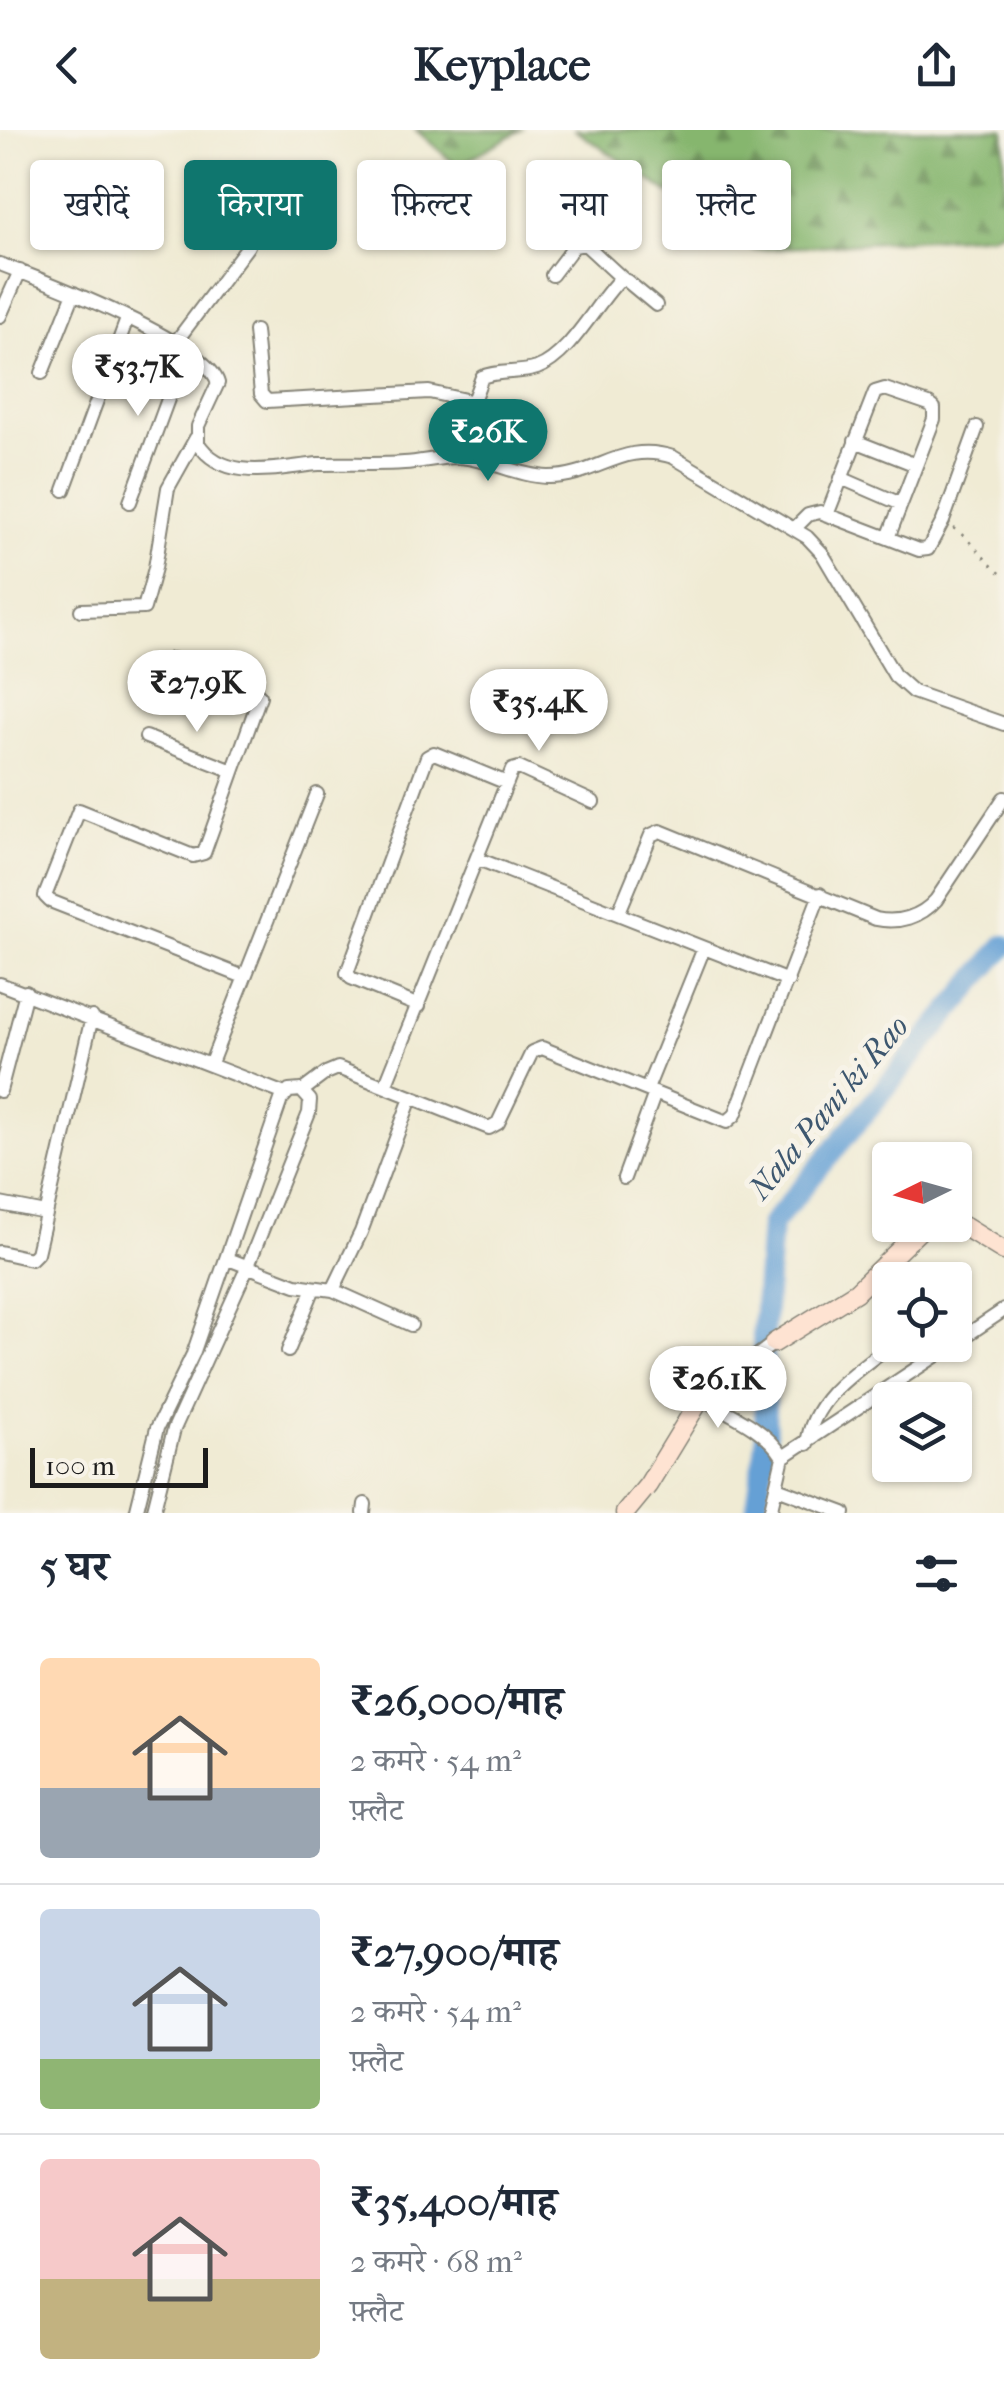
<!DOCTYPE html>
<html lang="hi">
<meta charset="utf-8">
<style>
body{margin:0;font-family:"IM FELL French Canon","Noto Serif Devanagari",serif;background:#f2f2f3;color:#1f2937;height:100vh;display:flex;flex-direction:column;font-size:38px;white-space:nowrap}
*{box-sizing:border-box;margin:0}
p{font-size:32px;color:#747a83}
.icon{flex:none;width:55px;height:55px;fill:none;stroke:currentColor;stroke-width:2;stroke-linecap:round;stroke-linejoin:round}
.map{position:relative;height:1383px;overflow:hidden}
.drawer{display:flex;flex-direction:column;background:#fff;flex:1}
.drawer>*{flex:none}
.hud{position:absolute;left:30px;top:30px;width:945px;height:90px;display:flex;gap:20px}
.needle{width:65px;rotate:265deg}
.fabs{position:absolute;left:872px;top:1012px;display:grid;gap:20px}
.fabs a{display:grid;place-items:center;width:100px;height:100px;border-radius:10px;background:#fff;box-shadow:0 2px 8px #0004;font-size:50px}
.scale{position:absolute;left:30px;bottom:25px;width:178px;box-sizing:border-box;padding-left:10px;border:5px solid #1c1c1c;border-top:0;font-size:28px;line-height:35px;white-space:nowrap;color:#1c1c1c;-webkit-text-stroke:8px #f7f3e8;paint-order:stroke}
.price{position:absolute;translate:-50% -85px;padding:0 22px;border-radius:35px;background:#fff;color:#222;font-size:32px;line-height:65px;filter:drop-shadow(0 2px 5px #0008)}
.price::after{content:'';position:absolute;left:50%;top:60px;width:30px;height:22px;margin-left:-15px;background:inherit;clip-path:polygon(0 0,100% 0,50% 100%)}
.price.current{background:#0f766e;color:#fff}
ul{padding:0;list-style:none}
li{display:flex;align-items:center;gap:30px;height:250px;padding:0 40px}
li+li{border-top:2px solid #e0e1e3}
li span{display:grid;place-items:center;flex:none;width:280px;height:200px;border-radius:10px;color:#555}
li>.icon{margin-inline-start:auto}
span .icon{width:120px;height:120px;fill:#fffc;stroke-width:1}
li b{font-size:42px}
h2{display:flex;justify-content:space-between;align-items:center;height:120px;padding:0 40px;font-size:42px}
.pill{padding:0 35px;border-radius:10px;background:#fff;box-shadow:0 2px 8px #0004;font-size:35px;line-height:90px}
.pill.current{background:#0f766e;color:#fff}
header{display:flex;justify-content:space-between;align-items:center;height:130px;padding:0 40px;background:#fff;font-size:45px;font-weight:700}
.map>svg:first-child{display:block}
</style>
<header><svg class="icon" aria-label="back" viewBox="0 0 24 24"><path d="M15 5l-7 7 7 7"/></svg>Keyplace<svg class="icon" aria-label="share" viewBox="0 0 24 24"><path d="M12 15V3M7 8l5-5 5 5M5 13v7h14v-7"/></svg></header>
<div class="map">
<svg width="1004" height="1383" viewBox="0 0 1004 1383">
<defs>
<pattern id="forest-firs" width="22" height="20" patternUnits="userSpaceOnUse" patternTransform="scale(2.5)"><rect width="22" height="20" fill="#86b66e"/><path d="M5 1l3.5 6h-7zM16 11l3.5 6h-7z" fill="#6d935a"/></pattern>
</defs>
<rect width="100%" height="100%" fill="#f7f3e8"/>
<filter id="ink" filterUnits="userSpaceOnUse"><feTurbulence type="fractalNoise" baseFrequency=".01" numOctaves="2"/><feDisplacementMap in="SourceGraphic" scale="20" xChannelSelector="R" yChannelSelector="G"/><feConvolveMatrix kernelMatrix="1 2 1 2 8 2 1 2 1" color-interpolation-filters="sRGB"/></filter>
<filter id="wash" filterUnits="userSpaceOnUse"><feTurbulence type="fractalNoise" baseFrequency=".0048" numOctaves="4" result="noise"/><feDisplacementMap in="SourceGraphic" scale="40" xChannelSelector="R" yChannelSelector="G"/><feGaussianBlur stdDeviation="2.25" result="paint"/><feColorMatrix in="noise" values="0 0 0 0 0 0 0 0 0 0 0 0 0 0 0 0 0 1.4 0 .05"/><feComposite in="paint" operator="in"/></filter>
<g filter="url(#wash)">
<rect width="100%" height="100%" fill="#f0ebd4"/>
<path fill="url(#forest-firs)" stroke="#516945" stroke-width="2.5" d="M416,0H521L457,36Z
M575,0H1004V100L992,105L754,120Z"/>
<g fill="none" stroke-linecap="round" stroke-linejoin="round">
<path stroke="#65a0d5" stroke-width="22" d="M756,1383L766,1313L763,1207L771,1095L1004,816"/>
</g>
</g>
<g filter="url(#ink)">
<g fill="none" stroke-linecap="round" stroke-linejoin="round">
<defs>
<path id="street" d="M0,134C42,150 207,212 218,253L198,296V313C224,354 281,337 319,334C348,333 376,335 404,333C422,332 439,327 457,327C488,328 517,346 548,347C596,348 621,310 673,327L807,407L822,423L895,546L913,562L1004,594
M552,145L574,116L585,114L623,149
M0,186L20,141
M255,201L261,264L267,271L429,262L470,271
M175,213L248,116
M42,243L74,163
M855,311L916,335
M452,327L482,247C499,240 519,244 537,238C570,226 596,173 620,149L627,151L656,175
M841,348L901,374
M64,360L127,189
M130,372L171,261L182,217
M827,385L875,262L885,259L929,274L934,278V289L888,408
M795,398L808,385L820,382L919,420L928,419L943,391L977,297
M81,480L144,478L155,438L168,358L196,308
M172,529L254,560L260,566L204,723L193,726L79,680L45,766L50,771L244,847
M146,607L233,641
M478,729L788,851
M619,782L651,705L660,701L876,789C898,794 921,787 936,770L1004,668
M0,854L285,964
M419,876L351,848L347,843L427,627L434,623L507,653
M211,933L317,664
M385,956L512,640L519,638L593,672
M647,959L704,818
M0,961L26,862
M302,961L326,943L338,938L489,998L498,993L532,922L542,918L727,992L735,985L820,764
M624,1048L655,963
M0,1074L46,1083
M0,1122L31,1129L37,1123L92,887
M228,1129L296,1155L333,1160L411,1195
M333,1160L361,1102L411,968
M955,1213L1004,1180
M288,1221L314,1158
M807,1314C813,1267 856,1242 890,1215
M783,1327L952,1215
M777,1358L844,1383
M136,1383L157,1298L193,1224L281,970L289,961L301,960L310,970L309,983L247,1138L174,1299L153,1383
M364,1383L365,1374
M770,1383L783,1327C765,1298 730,1284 701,1268L774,1213"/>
<path id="secondary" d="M955,1095L965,1097L1004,1121
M774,1213L856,1162L922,1098L932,1095
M625,1383L648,1355L701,1268"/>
</defs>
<use href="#street" stroke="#868478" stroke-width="16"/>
<use href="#secondary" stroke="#868478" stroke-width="21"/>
<path stroke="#868478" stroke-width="2.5" stroke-dasharray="2.5 8" stroke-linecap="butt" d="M953,398C973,411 984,431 1004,446"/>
<use href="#street" stroke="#fff" stroke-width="12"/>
<use href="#secondary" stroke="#fee3d2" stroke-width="18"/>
</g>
</g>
<g text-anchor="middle" stroke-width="10" stroke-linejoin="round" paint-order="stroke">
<g font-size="32" font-style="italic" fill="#3d576f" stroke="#f7f3e8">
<text transform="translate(828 977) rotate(-50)" y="11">Nala Pani ki Rao</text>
</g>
</g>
</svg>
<div class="fabs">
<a><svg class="needle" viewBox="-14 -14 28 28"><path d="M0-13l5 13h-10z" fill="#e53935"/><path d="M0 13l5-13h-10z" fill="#747a83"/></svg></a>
<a><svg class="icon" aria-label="locate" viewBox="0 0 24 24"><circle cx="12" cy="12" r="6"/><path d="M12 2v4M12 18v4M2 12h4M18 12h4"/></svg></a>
<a><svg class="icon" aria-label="layers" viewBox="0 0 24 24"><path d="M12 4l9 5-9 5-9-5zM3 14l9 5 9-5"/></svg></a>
</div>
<div class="scale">100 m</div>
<b class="price" style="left:138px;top:289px">₹53.7K</b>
<b class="price current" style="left:488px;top:354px">₹26K</b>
<b class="price" style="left:197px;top:605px">₹27.9K</b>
<b class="price" style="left:539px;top:624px">₹35.4K</b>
<b class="price" style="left:718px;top:1301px">₹26.1K</b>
<div class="hud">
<a class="pill">खरीदें</a>
<a class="pill current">किराया</a>
<a class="pill">फ़िल्टर</a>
<a class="pill">नया</a>
<a class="pill">फ़्लैट</a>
</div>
</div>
<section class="drawer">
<h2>5 घर<svg class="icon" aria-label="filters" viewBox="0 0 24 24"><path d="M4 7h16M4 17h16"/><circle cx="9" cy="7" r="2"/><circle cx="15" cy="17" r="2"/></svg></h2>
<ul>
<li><span style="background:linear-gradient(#ffd9b3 65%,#9aa5b1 0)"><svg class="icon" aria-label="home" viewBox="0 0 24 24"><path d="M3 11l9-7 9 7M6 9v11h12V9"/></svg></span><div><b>₹26,000/माह</b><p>2 कमरे · 54 m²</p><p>फ़्लैट</p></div></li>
<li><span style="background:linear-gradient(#c9d6e8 75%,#8fb573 0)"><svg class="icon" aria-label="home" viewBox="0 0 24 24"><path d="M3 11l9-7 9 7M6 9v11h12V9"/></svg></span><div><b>₹27,900/माह</b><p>2 कमरे · 54 m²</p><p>फ़्लैट</p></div></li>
<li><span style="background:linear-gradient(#f6c9c9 60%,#c2b280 0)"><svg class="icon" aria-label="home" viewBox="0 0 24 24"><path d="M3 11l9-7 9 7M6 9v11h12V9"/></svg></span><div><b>₹35,400/माह</b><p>2 कमरे · 68 m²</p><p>फ़्लैट</p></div></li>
</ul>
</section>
